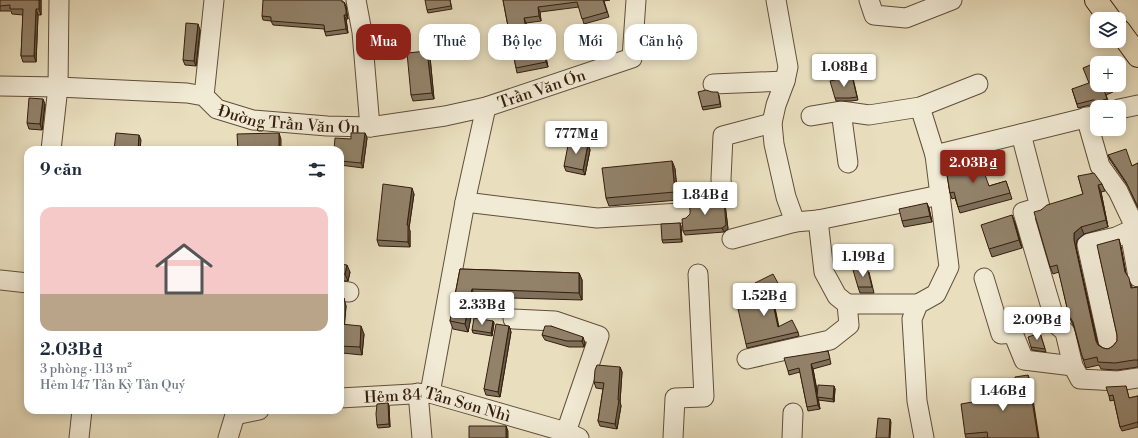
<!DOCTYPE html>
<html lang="vi">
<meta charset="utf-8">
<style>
body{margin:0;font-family:"Libre Bodoni",serif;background:#f6f6f7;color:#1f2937;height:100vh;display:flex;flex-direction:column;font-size:15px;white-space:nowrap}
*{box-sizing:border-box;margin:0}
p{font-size:13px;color:#747a83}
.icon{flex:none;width:22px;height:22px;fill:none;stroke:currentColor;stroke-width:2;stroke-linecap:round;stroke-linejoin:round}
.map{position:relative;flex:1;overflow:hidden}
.drawer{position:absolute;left:24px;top:146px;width:320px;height:268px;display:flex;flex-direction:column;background:#fff;border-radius:12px;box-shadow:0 2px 10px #0003}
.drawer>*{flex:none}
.banner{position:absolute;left:356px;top:24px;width:380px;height:36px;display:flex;gap:8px}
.buttons{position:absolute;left:1090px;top:12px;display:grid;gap:8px}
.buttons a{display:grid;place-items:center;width:36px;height:36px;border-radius:8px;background:#fff;box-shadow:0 2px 10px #0003;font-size:20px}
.price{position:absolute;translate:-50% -34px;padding:0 9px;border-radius:4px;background:#fff;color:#222;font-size:13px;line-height:26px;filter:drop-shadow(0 1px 2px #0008)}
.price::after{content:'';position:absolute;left:50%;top:24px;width:12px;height:9px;margin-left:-6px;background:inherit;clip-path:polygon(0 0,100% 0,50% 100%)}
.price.selected{background:#8f2418;color:#fff}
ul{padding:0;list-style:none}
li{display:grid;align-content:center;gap:8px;height:212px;padding:0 16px}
li span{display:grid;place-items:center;height:124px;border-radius:12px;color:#555}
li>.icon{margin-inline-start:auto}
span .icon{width:72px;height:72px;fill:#fffc;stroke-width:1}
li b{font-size:17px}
h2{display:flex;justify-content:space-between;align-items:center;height:48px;padding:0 16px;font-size:17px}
.pill{padding:0 14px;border-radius:12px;background:#fff;box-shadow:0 2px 10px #0003;font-size:14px;line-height:36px}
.pill.selected{background:#8f2418;color:#fff}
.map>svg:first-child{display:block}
</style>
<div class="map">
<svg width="1138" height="438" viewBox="0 0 1138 438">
<rect width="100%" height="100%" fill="#e9dfbf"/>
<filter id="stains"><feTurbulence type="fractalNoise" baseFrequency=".005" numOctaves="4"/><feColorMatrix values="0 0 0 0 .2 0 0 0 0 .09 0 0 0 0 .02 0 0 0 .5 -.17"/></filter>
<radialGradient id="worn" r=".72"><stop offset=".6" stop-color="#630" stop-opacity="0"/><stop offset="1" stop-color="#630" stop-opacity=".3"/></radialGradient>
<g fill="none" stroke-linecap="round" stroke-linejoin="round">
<defs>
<g id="minor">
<path d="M356,0L362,32L370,127"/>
<path d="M776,0L788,67L785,81L776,105L772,123L774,144L786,197L795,222"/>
<path d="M869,0L874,15L906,18L952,0"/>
<path d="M713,84L785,81"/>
<path id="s1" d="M0,86L58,87L187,93L204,96L217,109L253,120L327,126L370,127L445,116L486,107L632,58L636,0"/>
<path d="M204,96L214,0"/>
<path d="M920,107L935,155"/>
<path d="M1119,109L1138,105"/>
<path d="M841,111L848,163"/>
<path d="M811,116L841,111L869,115L920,107L978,84"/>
<path d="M1086,117L1100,166L1118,191L1136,229L1131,238L1138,277"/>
<path d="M1021,134L1040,207L1023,212L1056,324L1065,332L1073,366L1080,379L1118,381L1138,378"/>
<path d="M51,150L58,87L59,0"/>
<path d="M722,191L721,179L723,136L772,123"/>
<path d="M465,202L597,218L681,213"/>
<path d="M818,220L824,272L837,296L847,304"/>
<path d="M732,239L795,222L818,220L940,195"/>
<path d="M984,278L1001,334L1013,333L1024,360L1073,366"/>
<path d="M0,280L28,283"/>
<path d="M340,291L349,292"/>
<path d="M513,319L555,321L599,336L566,432"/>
<path d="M1109,345L1087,245L1090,243L1116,237L1138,227"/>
<path d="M747,359L830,340L849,325L847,304H918"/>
<path d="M418,393L422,438"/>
<path d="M430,393L465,202L486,107"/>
<path id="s2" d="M340,398L430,393L566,432L579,438"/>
<path d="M235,415L259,410"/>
<path d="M79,438L82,410"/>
<path d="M228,438L235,415"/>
<path d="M673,438L675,398L704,397L698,274"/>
<path d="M792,438L793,413"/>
<path d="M924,438L917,401L912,319L918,304L936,294L949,267L935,155L1097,115"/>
</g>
<path id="major" d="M1096,0L1110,19
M1119,30L1138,56"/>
</defs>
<use href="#minor" stroke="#614e3a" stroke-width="21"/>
<use href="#major" stroke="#341d0d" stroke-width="24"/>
<use href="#minor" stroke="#f1ead5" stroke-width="19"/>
<use href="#major" stroke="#e9dfbf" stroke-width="22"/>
</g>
<path fill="#7e705b" stroke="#341d0d" d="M0,0H41V15H38L36,62H23L21,56L23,15L12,14L11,11H0Z
M450,0L452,9L428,13L427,10Z
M503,0H610L604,1L609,17L584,24L579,7L540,12L541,21L526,23L530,46L542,43L544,48L548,67L517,73L516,68Z
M344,2L346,6L347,14L348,19H346L348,33L326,36L324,29L273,25L271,21L263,20L262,16Z
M200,30L196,66L185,65L183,60Z
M427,51L430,57L434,99L413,101L411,95Z
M853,78L858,100L851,101H836L835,98Z
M1110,85L1113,92L1106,95L1109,103L1102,106L1094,104L1078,108L1072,89Z
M712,92L719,95L721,107L703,110L702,107Z
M45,104L42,130L29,129L27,123Z
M365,133L367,138L363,168L340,165V150L351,139Z
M588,144L590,150L585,175L566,171L564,166Z
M1108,155L1132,166L1138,163V208L1128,186L1110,160Z
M672,161L675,169L678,200L609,206L606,198Z
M946,169L989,186L1006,181L1012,199L960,213L955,198L952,199L950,193Z
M1078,176L1102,184L1105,191L1101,192L1108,227L1084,234L1077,240L1076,247L1098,344L1103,348L1108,349L1113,346L1117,341L1121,247L1126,274L1132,286V288L1138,287V367L1117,370L1101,369L1099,365L1086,368L1082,356L1074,327L1072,323L1069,316L1059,272L1053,274L1050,267L1041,210L1083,194Z
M414,194L409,228L410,231V247L379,246L377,240Z
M724,200L725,204L728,229L724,232L685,235L683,231L686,218Z
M929,208L932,222L904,227L902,221Z
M680,223L681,226L682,242L663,243L662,240Z
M1015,223L1022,248L992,257L989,249Z
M340,264L350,272L348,281H340Z
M460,269L579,273L582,280V300L475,297L468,332L453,329L450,321Z
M869,272L874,293H860L858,287Z
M755,283L779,285L780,289L772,293L779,327L798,332L799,336L747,348L746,344L765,304Z
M340,295H341L346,306L344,325L364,334L362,355L342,353L340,371Z
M493,321L494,323L492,336L473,333L472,330Z
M509,326L511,332L500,397L486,395L484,389Z
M551,326L585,343L584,347H569L545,340L542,335Z
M1040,333L1046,352L1032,350L1031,347Z
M828,351L831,364L813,369L818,395L834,386L835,389L834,402L818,400V399L820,409L808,411L807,407L800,372L789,375L788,371Z
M620,367L622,372L620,402L621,406L617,429L600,426L598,421L603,389L596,388L594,382Z
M1030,380L988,437L981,438H966L965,434L984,400L1000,388Z
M1126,386L1129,398L1138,396V427L1122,431L1120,427L1114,400L1110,401L1109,396Z
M389,406L390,427L378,428L377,425Z"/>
<path fill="#665b4a" stroke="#341d0d" d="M39,0H41V15L39,9Z
M344,2L346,6L348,19L346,15Z
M538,7L540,12L541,21L539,16Z
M36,9L38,15L36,62L34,56Z
M344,15L346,19L348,33L346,29Z
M524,18L526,23L531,51L529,46Z
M198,24L200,30L196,66L194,61Z
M542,43L544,48L548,67L546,62Z
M427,51L430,57L434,99L432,93Z
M43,99L45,104L42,130L40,124Z
M279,133L281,139V150H279Z
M365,133L367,138L363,168L361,163Z
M139,135L141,140L140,150H138Z
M588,144L590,150L585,175L583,170Z
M672,161L675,169L678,200L675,192Z
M1098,185L1101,192L1108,227L1106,220Z
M412,188L414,194L409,228L410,231V247L408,242L407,225Z
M724,200L725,204L728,229L724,232L722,228Z
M927,203L929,208L932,222L930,216Z
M1012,215L1015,223L1022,248L1019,240Z
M680,223L681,226L682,242L681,239Z
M1081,227L1084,234L1077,240L1076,247L1098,348L1096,341L1074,240V233Z
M1119,239L1121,247L1127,279L1125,272Z
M347,265L350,272L348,281L345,274Z
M579,273L582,280V300L579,293Z
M472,289L475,297L468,332L465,324Z
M770,290L772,293L779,331L778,327Z
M341,295L343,302L344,298L346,306L344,332L341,324L340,298Z
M493,321L494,323L492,336L491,333Z
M361,326L364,334L362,355L360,347Z
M509,326L511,332L500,397L498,392Z
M583,337L585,343L584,347L582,341Z
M340,348L342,353L340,371Z
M811,364L813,369L820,409L818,405Z
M620,367L622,372L620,402L621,406L617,429L615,424Z
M1028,375L1030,380L1039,438H1038Z
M834,386L835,389L834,402L833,399Z
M388,403L389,406L390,427L389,424Z
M890,419L891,422L890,438H889Z
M506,426L508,431V438H506Z"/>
<path fill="#92826a" stroke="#341d0d" d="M0,0H39V9H36L34,56H21L23,9H10V5L0,6Z
M263,0H342V2H344L346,10V15H344L346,29L325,32L324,25L271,21V17L262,16Z
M425,0H450L451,6L427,10Z
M503,0H603L607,12L582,19L577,2L538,7L539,16L524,18L529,46L542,43L546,62L516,68Z
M186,23L198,24L194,61L183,60Z
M427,51L432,93L411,95L407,53Z
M1100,61L1101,63H1097V85H1110L1111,88L1104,90L1107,99L1100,101L1093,100L1077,104L1072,89L1089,83L1083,68Z
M852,76L857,97L850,98H835L830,81Z
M706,90L712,92H718L720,104L702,107L698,92Z
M29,98L43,99L40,124L27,123Z
M116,133L139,135L138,150H114Z
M279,133V150H238L237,134Z
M351,133H365L361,163L340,161V150H334L335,138L351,139Z
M569,140L588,144L583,170L564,166Z
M1126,149L1132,166L1138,163V207L1126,182L1108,155Z
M979,158L989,186L1006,181L1010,193L958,207L954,192L950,193L946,169Z
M672,161L675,192L606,198L602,168Z
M1094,173L1102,184L1098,185L1106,220L1081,227L1074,233V240L1096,341L1098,345L1103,348L1108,349L1113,346L1117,341V335L1097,245L1119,239L1125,272L1129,278L1131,288L1138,287V360H1134L1115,363L1098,362L1097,357L1084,360L1082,356L1073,322L1069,316L1057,265L1050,267L1034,212L1041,210L1047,205L1083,194L1078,176Z
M383,184L412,188L407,225H408V242L377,240Z
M724,200L726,225L722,228L683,231L682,219L686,218L690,214V208L689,203Z
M927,203L930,216L902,221L899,209Z
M1012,215L1019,240L989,249L981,225Z
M680,223L681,239L662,240L661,224Z
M340,264L347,265L345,274H340Z
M867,267L872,287H858L853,270Z
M460,269L579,273V293L472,289L465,324L450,321Z
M773,274L779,285L770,290L778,327L792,320L798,332L746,344L738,309L766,304L755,283Z
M340,295H341L340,298H344L341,324L361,326L360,347L340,346Z
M474,318L493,321L491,333L472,330Z
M496,324L509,326L498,392L484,389Z
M545,326H551L583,337L582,341H567L542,335Z
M1040,333L1045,349L1031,347L1028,337Z
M828,351L830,359L811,364L818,405L807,407L799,368L788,371L784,358Z
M597,365L620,367L618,400H619L615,424L598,421L604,383L594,382L595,370Z
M1028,375L1038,438H988L987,432L965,434L961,404L984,400L983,390L1000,388L999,381L1015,379V377Z
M818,385L834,386L833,399L817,397Z
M1126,386L1129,398L1138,396V422L1120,427L1113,395L1109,396L1106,387Z
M388,403L389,424L377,425L376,414L377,404Z
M878,418L890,419L889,438H876Z
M469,426H506V438H469Z"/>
<g text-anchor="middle" stroke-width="3" stroke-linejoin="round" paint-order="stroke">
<g font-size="16" fill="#341d0d" stroke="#f1ead5">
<text dy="6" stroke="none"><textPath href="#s1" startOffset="554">Trần Văn Ơn</textPath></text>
<text dy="6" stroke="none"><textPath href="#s1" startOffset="296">Đường Trần Văn Ơn</textPath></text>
<text dy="6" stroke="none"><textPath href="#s2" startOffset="99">Hẻm 84 Tân Sơn Nhì</textPath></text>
</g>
</g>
<rect width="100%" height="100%" filter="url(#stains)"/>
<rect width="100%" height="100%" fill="url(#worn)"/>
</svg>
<div class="buttons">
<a><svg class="icon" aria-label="layers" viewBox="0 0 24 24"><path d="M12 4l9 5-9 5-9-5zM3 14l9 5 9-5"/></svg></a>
<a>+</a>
<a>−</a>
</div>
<b class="price" style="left:844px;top:88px">1.08B ₫</b>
<b class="price" style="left:576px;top:155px">777M ₫</b>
<b class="price selected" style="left:973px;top:184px">2.03B ₫</b>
<b class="price" style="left:705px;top:216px">1.84B ₫</b>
<b class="price" style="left:863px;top:278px">1.19B ₫</b>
<b class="price" style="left:764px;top:317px">1.52B ₫</b>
<b class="price" style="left:482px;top:326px">2.33B ₫</b>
<b class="price" style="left:1037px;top:341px">2.09B ₫</b>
<b class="price" style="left:1003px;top:412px">1.46B ₫</b>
<div class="banner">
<a class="pill selected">Mua</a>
<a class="pill">Thuê</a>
<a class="pill">Bộ lọc</a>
<a class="pill">Mới</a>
<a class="pill">Căn hộ</a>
</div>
<section class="drawer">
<h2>9 căn<svg class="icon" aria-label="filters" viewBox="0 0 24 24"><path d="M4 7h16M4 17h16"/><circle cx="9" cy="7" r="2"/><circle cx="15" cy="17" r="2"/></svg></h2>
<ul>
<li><span style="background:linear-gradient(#f6c9c9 70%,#b9a48a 0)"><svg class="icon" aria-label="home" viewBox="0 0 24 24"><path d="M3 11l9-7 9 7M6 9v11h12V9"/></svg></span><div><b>2.03B ₫</b><p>3 phòng · 113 m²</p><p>Hẻm 147 Tân Kỳ Tân Quý</p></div></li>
</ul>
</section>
</div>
